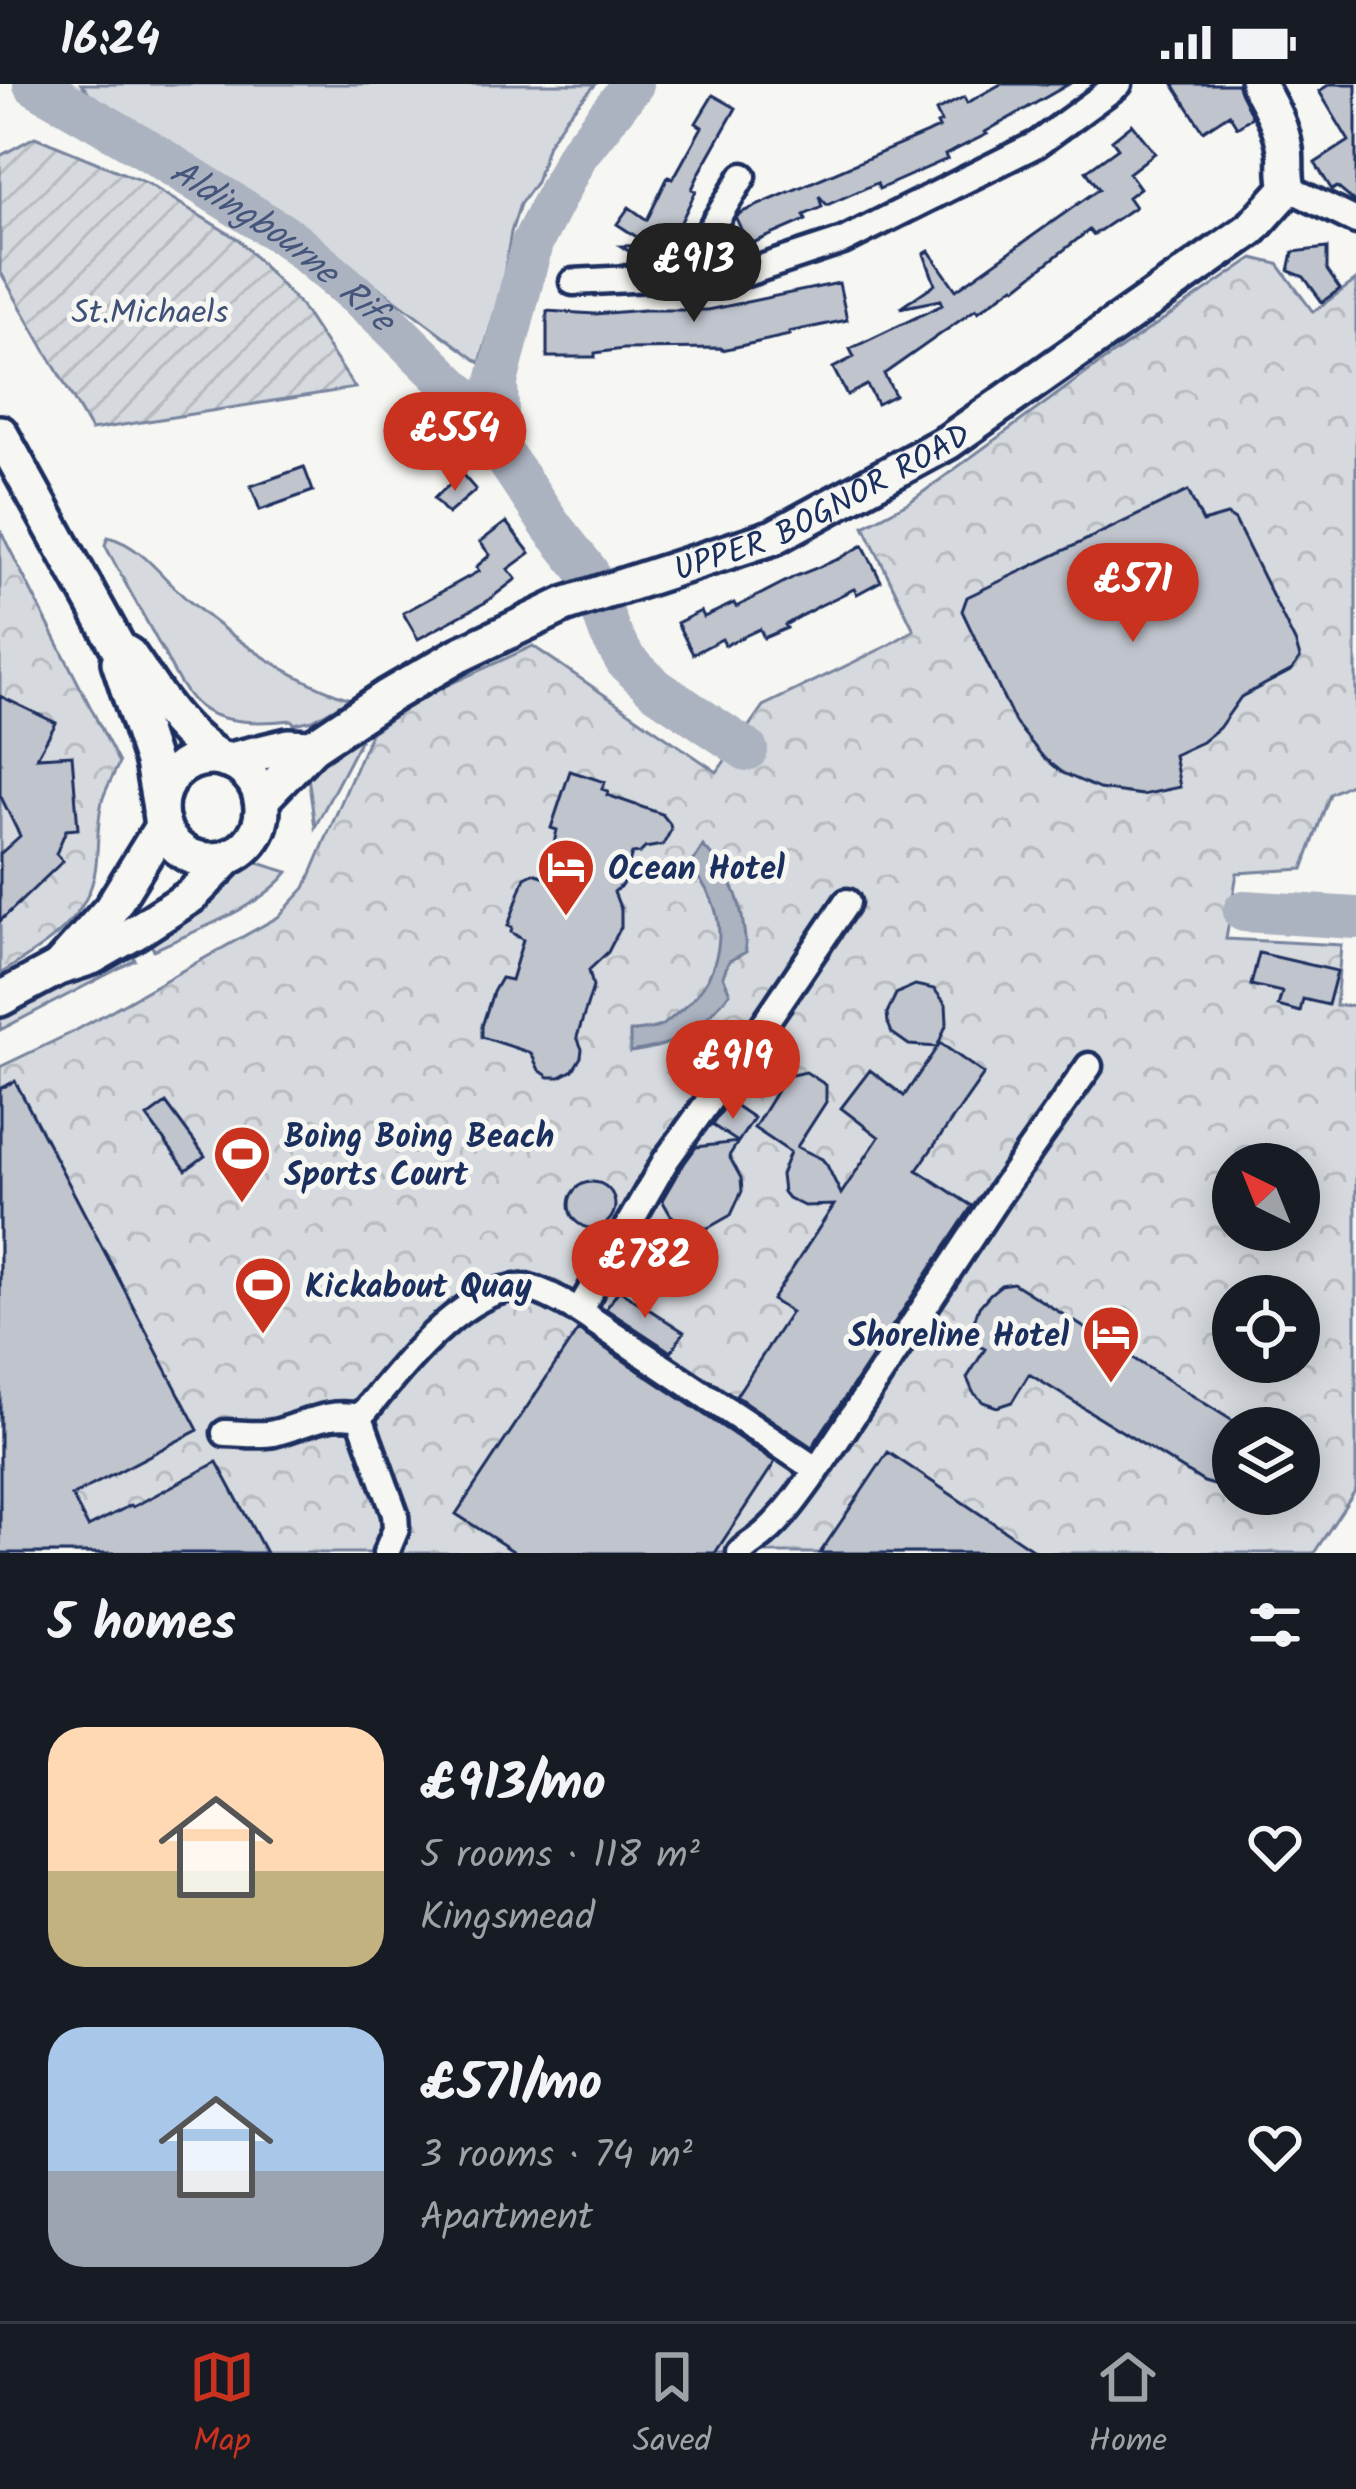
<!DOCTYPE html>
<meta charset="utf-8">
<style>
body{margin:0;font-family:Kalam,sans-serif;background:#20242c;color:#f1f3f6;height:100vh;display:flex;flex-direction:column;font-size:45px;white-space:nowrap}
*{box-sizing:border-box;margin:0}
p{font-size:39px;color:#9ea1a6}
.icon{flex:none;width:66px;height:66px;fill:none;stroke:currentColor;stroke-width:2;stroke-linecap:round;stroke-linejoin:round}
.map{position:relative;height:1469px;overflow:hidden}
.panel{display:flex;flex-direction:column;background:#171b24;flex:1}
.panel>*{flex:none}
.needle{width:78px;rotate:317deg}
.fabs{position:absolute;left:1212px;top:1059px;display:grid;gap:24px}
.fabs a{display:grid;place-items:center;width:108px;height:108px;border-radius:50%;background:#171b24;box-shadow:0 6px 30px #0003;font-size:60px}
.price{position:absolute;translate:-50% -102px;padding:0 27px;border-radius:42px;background:#c8321e;color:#fff;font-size:39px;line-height:78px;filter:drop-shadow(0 3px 6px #0008)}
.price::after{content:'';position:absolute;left:50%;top:72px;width:36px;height:27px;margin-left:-18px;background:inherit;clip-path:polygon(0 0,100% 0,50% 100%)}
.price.active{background:#222;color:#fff}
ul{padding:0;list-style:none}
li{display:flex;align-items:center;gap:36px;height:300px;padding:0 48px}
li span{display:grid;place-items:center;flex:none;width:336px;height:240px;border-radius:36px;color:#555}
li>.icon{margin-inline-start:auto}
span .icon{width:144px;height:144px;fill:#fffc;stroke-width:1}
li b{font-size:51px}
h2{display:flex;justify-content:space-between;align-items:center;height:144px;padding:0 48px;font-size:51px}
.status{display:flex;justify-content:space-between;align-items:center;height:84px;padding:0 60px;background:#171b24;direction:ltr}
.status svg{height:33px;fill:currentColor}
.menu{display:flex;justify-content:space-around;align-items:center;height:168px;border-top:3px solid #363941;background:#171b24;font-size:33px;color:#9ea1a6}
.menu a{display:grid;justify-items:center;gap:6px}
.menu .active{color:#c8321e}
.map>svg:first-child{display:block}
</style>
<div class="status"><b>16:24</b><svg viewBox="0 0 49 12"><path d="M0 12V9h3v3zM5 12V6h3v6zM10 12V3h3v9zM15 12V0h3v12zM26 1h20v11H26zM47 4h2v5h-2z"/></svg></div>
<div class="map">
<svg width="1356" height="1469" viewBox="0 0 1356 1469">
<defs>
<pattern id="park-crowns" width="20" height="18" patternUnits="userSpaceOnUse" patternTransform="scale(3)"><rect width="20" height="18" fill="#d6d9dd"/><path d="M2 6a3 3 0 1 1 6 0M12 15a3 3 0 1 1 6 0" fill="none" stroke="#b7bbc0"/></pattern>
<pattern id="garden-furrows" width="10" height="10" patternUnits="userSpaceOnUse" patternTransform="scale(3)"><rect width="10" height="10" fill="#d6d9dd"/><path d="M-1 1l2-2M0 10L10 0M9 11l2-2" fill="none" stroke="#b7bbc0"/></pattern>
</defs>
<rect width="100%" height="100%" fill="#f6f6f2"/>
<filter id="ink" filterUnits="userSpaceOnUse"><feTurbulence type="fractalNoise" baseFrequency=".00833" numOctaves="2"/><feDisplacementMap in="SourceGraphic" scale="24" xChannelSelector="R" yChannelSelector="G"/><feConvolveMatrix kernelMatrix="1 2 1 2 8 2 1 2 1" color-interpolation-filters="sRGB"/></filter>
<g filter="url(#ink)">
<path fill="#d6d9dd" stroke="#78849e" stroke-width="3" d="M81,0H596L567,32L548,60L536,98L520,120L511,148L502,203L480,279L304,148L97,18Z
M108,453C143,462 162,494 189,517C237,558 290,595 350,615L313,636L294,640L292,636C265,639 223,641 200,623C181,608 171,581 159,560C141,527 122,494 105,461Z
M360,645L361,655L315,743L307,685Z
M258,779L288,788C259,825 197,845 154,866L145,851L240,784Z
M127,862L135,876L0,946V929Z"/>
<path fill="url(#park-crowns)" stroke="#78849e" stroke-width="3" fill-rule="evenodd" d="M1253,174L1278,180L1313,228L1356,196V697L1330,710L1303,785L1237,789L1226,855L1341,861L1336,922L1356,921V1405L1314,1469H0V983L73,948L278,833L305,804L371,648L426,611L533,562L717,688L763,622L887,562L914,546L864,442L911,417L1100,279ZM1233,1080H1299V1146H1233ZM1233,1212H1299V1278H1233ZM1233,1344H1299V1410H1233Z
M0,446L119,679C114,691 107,702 103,714C94,744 102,778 89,808C74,846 33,869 0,890Z"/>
<path fill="url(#garden-furrows)" stroke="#78849e" stroke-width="3" d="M35,53L147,99L239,156L300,221L355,304L91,346L0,187V72Z"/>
<path fill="#abb2c0" stroke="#717e99" stroke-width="3" d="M703,762C737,798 743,820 746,868L729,877L723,892L730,909C696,947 682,961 630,968V948C639,946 650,946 658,943C667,940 674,931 681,926C727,889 733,825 689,784Z"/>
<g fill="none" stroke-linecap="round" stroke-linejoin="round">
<g stroke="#abb2c0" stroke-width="42">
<path id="s1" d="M34,0L141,62L290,155L378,229L467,317L552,443L588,488L610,549L626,577L656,605L747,666"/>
<path d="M499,363L497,298L532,159L577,71L633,0"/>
<path d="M1244,827L1356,834"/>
</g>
</g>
<path fill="#c0c4cd" stroke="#1b2f5e" stroke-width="3" d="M1001,0H1069L985,48L987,50L945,71L947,75L879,105L877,99L827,121L819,112L822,123L804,131L806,136L748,161L736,134L740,129L939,44L937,40L941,38L936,27L964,13L967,19Z
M1173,0H1237L1252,33L1237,43L1229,30L1203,47Z
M1330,0H1356V119L1337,103L1332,106L1315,79L1349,57L1319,7Z
M713,11L736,24L700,88L692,105L696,107L674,152L657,177L645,178L621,162L649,161L617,140L629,123L647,136L668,93L673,95L702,43L696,39Z
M1132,40L1155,69L1129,89L1140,104L1128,113L1135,123L1093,151L1089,146L1016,204L1014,202L978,228L976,225L884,290L895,311L877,320L867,301L847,311L833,284L854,273L850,265L942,221L940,216L900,224L935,200L924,170L929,167L956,206L1099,105L1086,87L1118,64L1112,56Z
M1327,164V186L1340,205L1322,218L1304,193L1289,187L1293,168Z
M839,199L847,236L789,248L790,251L722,266L721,264L623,265L595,269V273H547V227L595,230L644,226H708Z
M304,383L313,407L260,426L251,402Z
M462,390L476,406L448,430L434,414Z
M1188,407L1203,438L1227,431L1235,436L1296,560L1300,574L1292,586L1241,613L1219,644L1202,658L1174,671L1180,703L1142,711L1099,705L1063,689L1043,673L1016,640L962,527L967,513Z
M506,438L530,469L508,485L516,495L486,518L418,555L403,529L479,487L476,483L490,471L480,458Z
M863,461L881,497L857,510L854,505L819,522L785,541L787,544L764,554L760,545L725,561L722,555L693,570L677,539L701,527L704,533L734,519L736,523L796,492L839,475Z
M0,612L56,639L37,673L72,671L78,745L66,746L56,770L63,777L0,837V770L20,752L0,711Z
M570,687L605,698L602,705L608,707L607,711L662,730L670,740L671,746L663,761L645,764L640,769L632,770L622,801L614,808L621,826V843L608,868L589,886L593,903L577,953L582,965L581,973L573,986L560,993H549L539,986L531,969L482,953V942L493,908L501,894L511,896L523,856L511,848L512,843L508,842L525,793L533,789L546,793L557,746L551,744Z
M1259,869L1337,887L1328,921L1303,915L1300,928L1278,922L1282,908L1251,901Z
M915,901L934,905L946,920L947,939L937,963L909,961L892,949L888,939L887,929L896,910Z
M940,959L984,990L917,1086L972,1122L812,1363L736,1312L791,1228L772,1216L834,1121L804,1122L788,1114L783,1108L781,1091L790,1068L754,1044L786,992L806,988L826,1001V1018L797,1063L822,1075L827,1081L841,1110L879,1053L841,1024L870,986L904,1012Z
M15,997L198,1346L72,1412L88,1443L131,1421L133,1423L217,1378L266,1469H0V1005Z
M729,1017L754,1034L738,1058L712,1041Z
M166,1019L205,1072L186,1086L147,1033Z
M738,1058L729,1072L741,1094L742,1107L731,1131L708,1144L694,1143L680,1139L670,1130L662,1116L680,1085L696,1063Z
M569 1121a23 23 0 1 1 46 0a23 23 0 1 1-46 0Z
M1013,1199L1233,1337V1391L1218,1402L1204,1398L1029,1290L1012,1318L997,1323L983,1318L973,1308L967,1294L985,1265L972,1258V1243L979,1223L990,1210L1001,1201Z
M619,1206L684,1248L671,1268L606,1225Z
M578,1246L775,1378L715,1469H516L456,1430Z
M888,1368L1038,1469H820Z"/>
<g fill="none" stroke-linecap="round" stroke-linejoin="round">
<defs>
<path id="street" d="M1288,104L1356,137
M681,193L743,92
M573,198L746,189L843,157L1037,60L1119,0
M579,1227L817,1386C801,1408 785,1432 764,1450C756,1457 747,1461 740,1469
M225,1349C241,1349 259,1352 274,1349C307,1341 325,1326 360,1333
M817,1386L998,1112L1089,982
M386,1469L396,1445L395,1430L360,1333C396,1290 466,1197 527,1204C544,1206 563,1219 579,1227L666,1076L761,945L847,818"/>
<g id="secondary">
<path d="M0,349L119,565L129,571C159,614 175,646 221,675"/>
<path d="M119,578L152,678L160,724"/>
<circle cx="211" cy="725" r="51"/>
<path d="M226,677L288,662L312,663"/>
<path id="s2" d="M261,716L312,663L387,613L459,571L564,521L774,453L948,358L1251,145L1288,104C1284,90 1287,78 1285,65C1281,40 1269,21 1258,0"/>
<path d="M59,883L111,825L163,741"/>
<path d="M0,915L58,884L92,873L134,849L191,812L229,773"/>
</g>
</defs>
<use href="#street" stroke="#1b2f5e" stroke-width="33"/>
<use href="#secondary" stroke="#1b2f5e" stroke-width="42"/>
<use href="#street" stroke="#f6f6f2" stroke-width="24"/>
<use href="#secondary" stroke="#f6f6f2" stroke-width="33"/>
</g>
</g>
<defs>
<symbol id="hotel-pin" viewBox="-11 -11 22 30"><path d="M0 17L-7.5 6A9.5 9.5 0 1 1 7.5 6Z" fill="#c8321e" stroke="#f6f6f2"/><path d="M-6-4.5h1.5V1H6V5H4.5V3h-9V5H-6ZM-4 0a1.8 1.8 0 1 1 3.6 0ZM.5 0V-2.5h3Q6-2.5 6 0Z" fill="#fff"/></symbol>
<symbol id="stadium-pin" viewBox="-11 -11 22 30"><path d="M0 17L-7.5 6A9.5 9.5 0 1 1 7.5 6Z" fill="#c8321e" stroke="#f6f6f2"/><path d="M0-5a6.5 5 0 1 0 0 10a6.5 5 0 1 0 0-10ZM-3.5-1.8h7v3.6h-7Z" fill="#fff"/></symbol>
</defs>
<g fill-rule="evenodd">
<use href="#hotel-pin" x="533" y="750" width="66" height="90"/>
<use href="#stadium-pin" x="209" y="1037" width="66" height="90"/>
<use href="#stadium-pin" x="230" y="1168" width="66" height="90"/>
<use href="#hotel-pin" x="1078" y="1217" width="66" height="90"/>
</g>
<g text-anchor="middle" stroke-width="10" stroke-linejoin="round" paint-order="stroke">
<g font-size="33" fill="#405177" stroke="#f6f6f2">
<text x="150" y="239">St.Michaels</text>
</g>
<g font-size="33" fill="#1b2f5e" stroke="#f6f6f2">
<text dy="12" stroke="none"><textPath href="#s2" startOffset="642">UPPER BOGNOR ROAD</textPath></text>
</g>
<g font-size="33" font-weight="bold" fill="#1b2f5e" stroke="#f6f6f2" text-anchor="start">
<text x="608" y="795">Ocean Hotel</text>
<text x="284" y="1063">Boing Boing Beach<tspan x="284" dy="38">Sports Court</tspan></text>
<text x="305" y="1213">Kickabout Quay</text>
<text x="1069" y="1262" text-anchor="end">Shoreline Hotel</text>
</g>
<g font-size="36" font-style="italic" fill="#46567b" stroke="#f6f6f2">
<text dy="13" stroke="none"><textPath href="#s1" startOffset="297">Aldingbourne Rife</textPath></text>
</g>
</g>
</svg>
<div class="fabs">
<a><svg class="needle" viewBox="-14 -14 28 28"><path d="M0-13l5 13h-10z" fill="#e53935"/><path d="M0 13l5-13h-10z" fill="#9ea1a6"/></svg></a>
<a><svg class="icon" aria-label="locate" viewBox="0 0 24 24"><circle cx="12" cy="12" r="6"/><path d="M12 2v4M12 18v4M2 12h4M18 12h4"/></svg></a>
<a><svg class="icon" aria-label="layers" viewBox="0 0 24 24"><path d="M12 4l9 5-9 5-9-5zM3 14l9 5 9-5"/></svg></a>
</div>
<b class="price active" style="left:694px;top:241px">£913</b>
<b class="price" style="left:455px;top:410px">£554</b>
<b class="price" style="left:1133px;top:561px">£571</b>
<b class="price" style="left:733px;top:1038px">£919</b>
<b class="price" style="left:645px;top:1237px">£782</b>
</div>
<section class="panel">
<h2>5 homes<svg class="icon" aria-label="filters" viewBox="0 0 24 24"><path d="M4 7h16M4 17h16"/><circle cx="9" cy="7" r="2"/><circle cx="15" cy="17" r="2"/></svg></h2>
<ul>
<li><span style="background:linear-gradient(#ffd9b3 60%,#c2b280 0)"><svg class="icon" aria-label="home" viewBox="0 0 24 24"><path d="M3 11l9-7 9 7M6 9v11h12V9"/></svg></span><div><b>£913/mo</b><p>5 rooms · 118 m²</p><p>Kingsmead</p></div><svg class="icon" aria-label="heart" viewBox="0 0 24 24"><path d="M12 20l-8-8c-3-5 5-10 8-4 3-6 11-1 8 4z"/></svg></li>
<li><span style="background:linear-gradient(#a9c7e8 60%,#9aa5b1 0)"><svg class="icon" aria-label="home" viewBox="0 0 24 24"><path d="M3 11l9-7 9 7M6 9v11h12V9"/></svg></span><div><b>£571/mo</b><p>3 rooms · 74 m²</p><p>Apartment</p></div><svg class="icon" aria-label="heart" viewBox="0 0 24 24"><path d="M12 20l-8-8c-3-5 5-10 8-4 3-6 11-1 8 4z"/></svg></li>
</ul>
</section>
<nav class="menu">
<a class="active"><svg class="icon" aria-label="map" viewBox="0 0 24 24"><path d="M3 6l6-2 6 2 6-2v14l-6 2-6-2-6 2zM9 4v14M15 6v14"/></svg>Map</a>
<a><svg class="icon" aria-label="saved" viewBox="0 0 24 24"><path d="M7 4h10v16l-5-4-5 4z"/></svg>Saved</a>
<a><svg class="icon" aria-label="home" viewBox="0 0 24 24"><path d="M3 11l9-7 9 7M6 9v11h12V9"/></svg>Home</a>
</nav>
